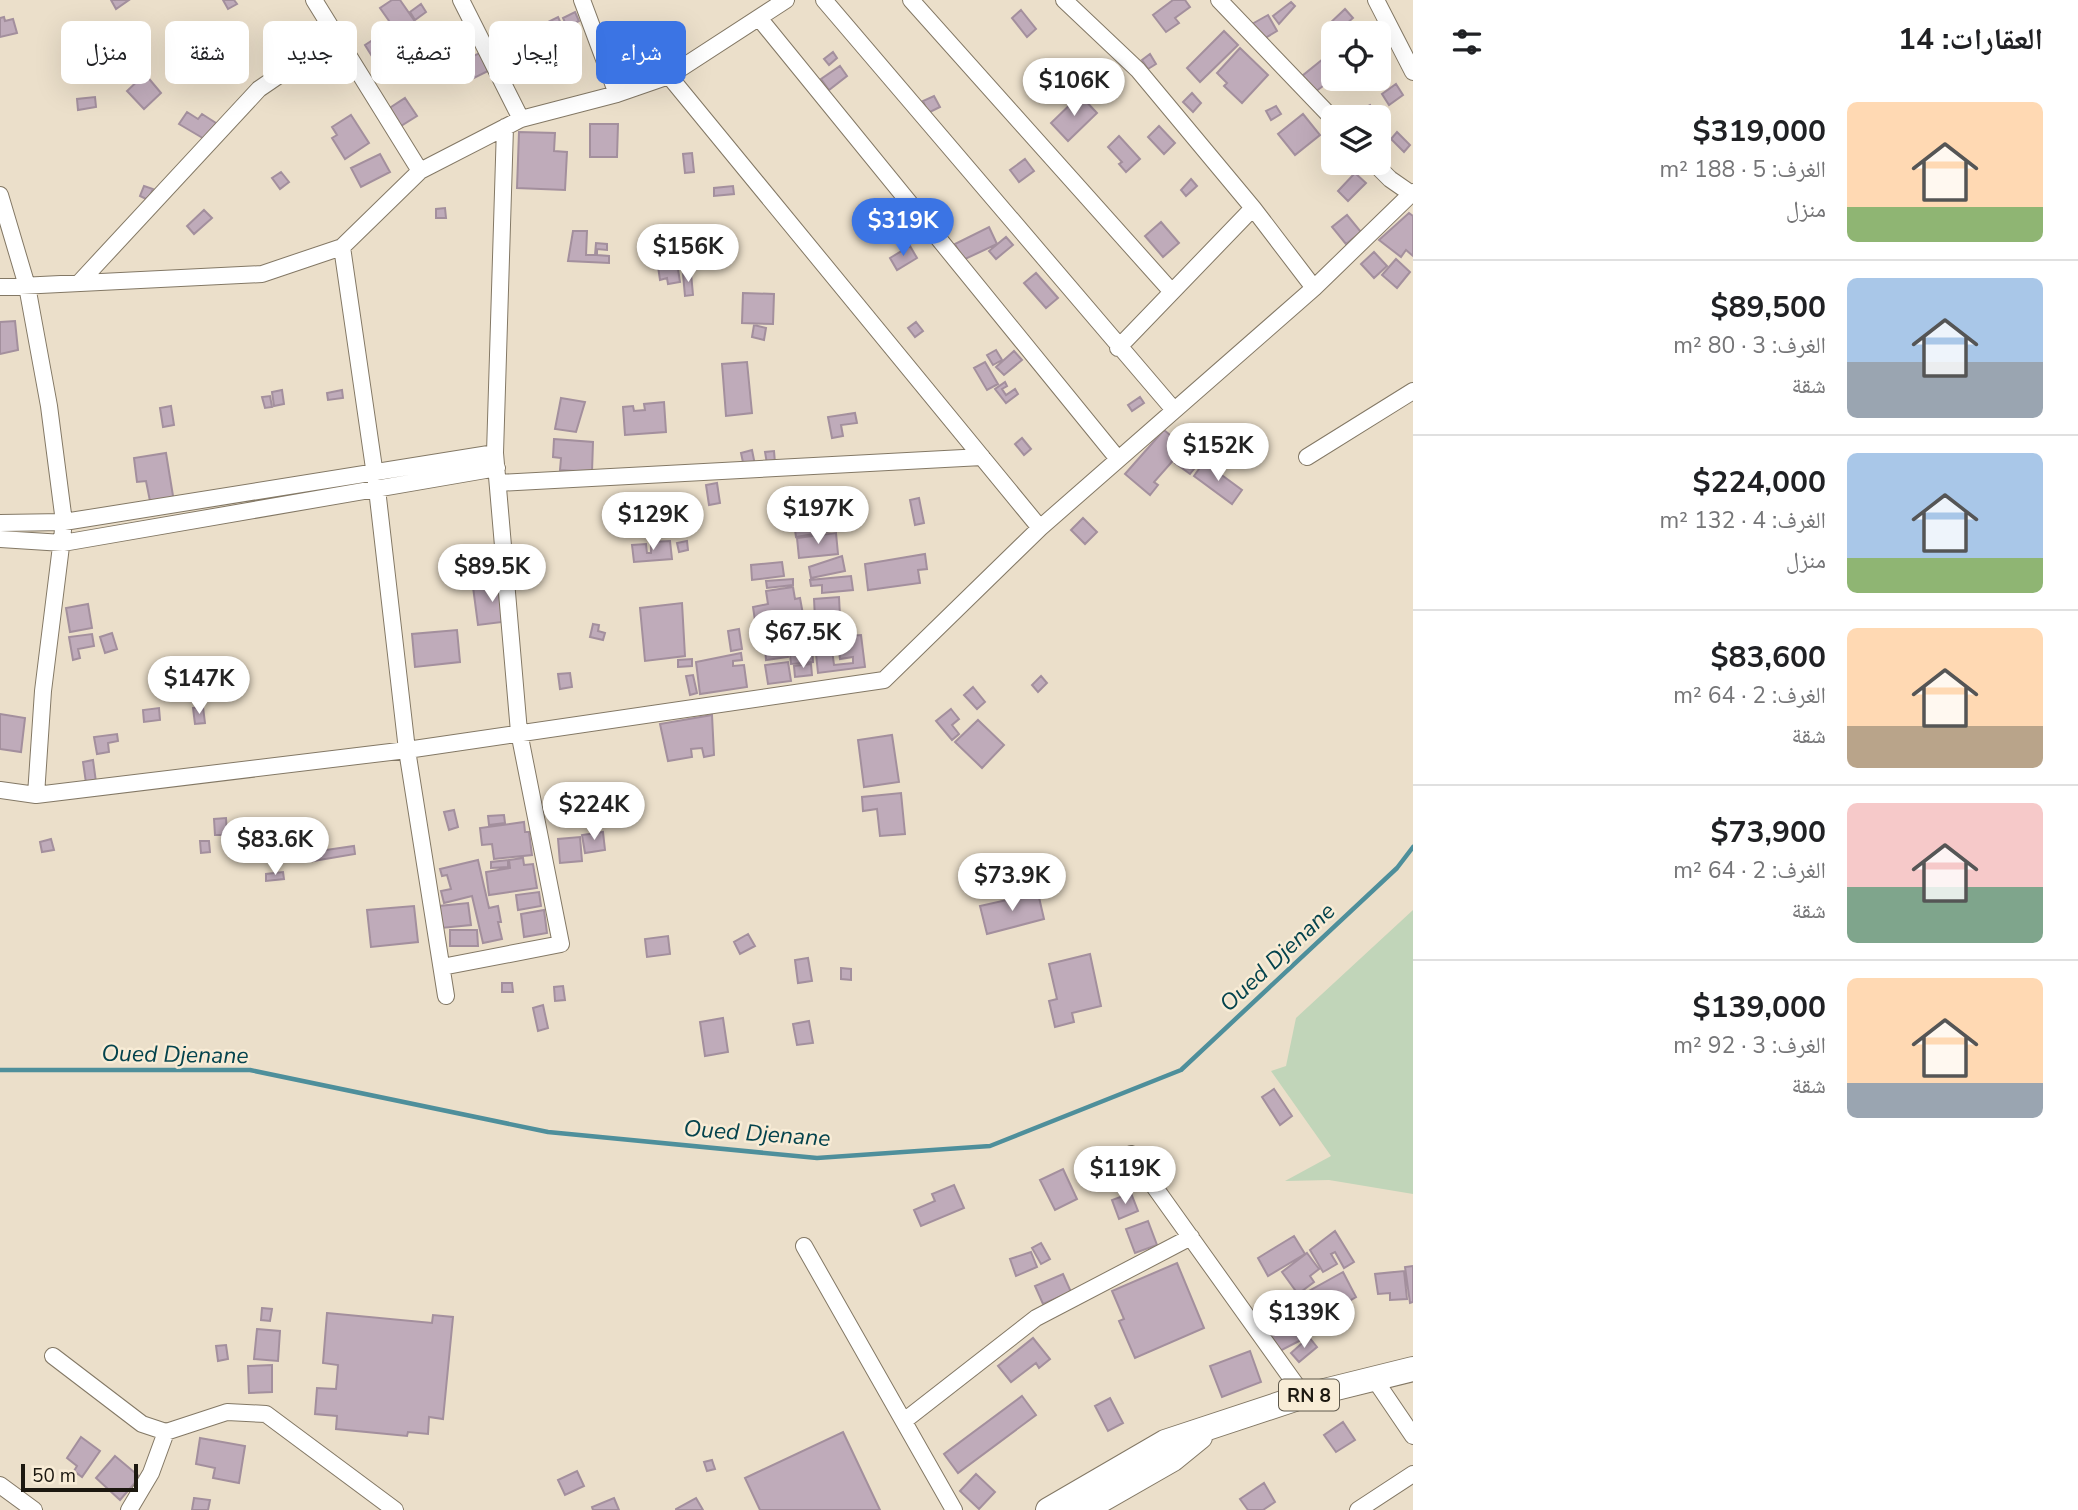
<!DOCTYPE html>
<html lang="ar">
<meta charset="utf-8">
<style>
body{margin:0;font-family:"Nunito Sans","Noto Naskh Arabic",sans-serif;background:#f6f6f6;color:#202124;direction:rtl;height:100vh;display:flex;flex-direction:column;font-size:26px;white-space:nowrap}
*{box-sizing:border-box;margin:0}
p{font-size:23px;color:#757577}
.icon{flex:none;width:38px;height:38px;fill:none;stroke:currentColor;stroke-width:2;stroke-linecap:round;stroke-linejoin:round}
.map{position:relative;flex:1;overflow:hidden;direction:ltr}
.panel{display:flex;flex-direction:column;background:#fff;width:665px}
.panel>*{flex:none}
.guide{position:absolute;left:21px;top:21px;width:665px;height:63px;direction:rtl;display:flex;gap:14px}
.buttons{position:absolute;left:1321px;top:21px;display:grid;gap:14px}
.buttons a{display:grid;place-items:center;width:70px;height:70px;border-radius:10px;background:#fff;box-shadow:0 7px 28px #0002;font-size:35px}
.scale{position:absolute;left:21px;bottom:18px;width:117px;box-sizing:border-box;padding-left:7px;border:4px solid #1c1810;border-top:0;font-size:19px;line-height:24px;white-space:nowrap;color:#1c1810;-webkit-text-stroke:5px #f8ecd6;paint-order:stroke}
.price{position:absolute;translate:-50% -60px;padding:0 16px;border-radius:24px;background:#fff;color:#222;font-size:23px;line-height:46px;filter:drop-shadow(0 2px 4px #0008)}
.price::after{content:'';position:absolute;left:50%;top:42px;width:21px;height:16px;margin-left:-10px;background:inherit;clip-path:polygon(0 0,100% 0,50% 100%)}
.price.selected{background:#3b74e4;color:#fff}
ul{padding:0;list-style:none}
li{display:flex;align-items:center;gap:21px;height:175px;padding:0 35px}
li+li{border-top:2px solid #e0e0e0}
li span{display:grid;place-items:center;flex:none;width:196px;height:140px;border-radius:10px;color:#555}
li>.icon{margin-inline-start:auto}
span .icon{width:84px;height:84px;fill:#fffc;stroke-width:1}
li b{font-size:30px}
h2{display:flex;justify-content:space-between;align-items:center;height:84px;padding:0 35px;font-size:30px}
.pill{padding:0 24px;border-radius:10px;background:#fff;box-shadow:0 7px 28px #0002;font-size:24px;line-height:63px}
.pill.selected{background:#3b74e4;color:#fff}
main{display:flex;flex:1;min-height:0}
.map>svg:first-child{display:block}
</style>
<main>
<section class="panel">
<h2>العقارات: 14<svg class="icon" aria-label="filters" viewBox="0 0 24 24"><path d="M4 7h16M4 17h16"/><circle cx="9" cy="7" r="2"/><circle cx="15" cy="17" r="2"/></svg></h2>
<ul>
<li><span style="background:linear-gradient(#ffd9b3 75%,#8fb573 0)"><svg class="icon" aria-label="home" viewBox="0 0 24 24"><path d="M3 11l9-7 9 7M6 9v11h12V9"/></svg></span><div><b>$319,000</b><p>الغرف: 5 · 188 m²</p><p>منزل</p></div></li>
<li><span style="background:linear-gradient(#a9c7e8 60%,#9aa5b1 0)"><svg class="icon" aria-label="home" viewBox="0 0 24 24"><path d="M3 11l9-7 9 7M6 9v11h12V9"/></svg></span><div><b>$89,500</b><p>الغرف: 3 · 80 m²</p><p>شقة</p></div></li>
<li><span style="background:linear-gradient(#a9c7e8 75%,#8fb573 0)"><svg class="icon" aria-label="home" viewBox="0 0 24 24"><path d="M3 11l9-7 9 7M6 9v11h12V9"/></svg></span><div><b>$224,000</b><p>الغرف: 4 · 132 m²</p><p>منزل</p></div></li>
<li><span style="background:linear-gradient(#ffd9b3 70%,#b9a48a 0)"><svg class="icon" aria-label="home" viewBox="0 0 24 24"><path d="M3 11l9-7 9 7M6 9v11h12V9"/></svg></span><div><b>$83,600</b><p>الغرف: 2 · 64 m²</p><p>شقة</p></div></li>
<li><span style="background:linear-gradient(#f6c9c9 60%,#7fa58c 0)"><svg class="icon" aria-label="home" viewBox="0 0 24 24"><path d="M3 11l9-7 9 7M6 9v11h12V9"/></svg></span><div><b>$73,900</b><p>الغرف: 2 · 64 m²</p><p>شقة</p></div></li>
<li><span style="background:linear-gradient(#ffd9b3 75%,#9aa5b1 0)"><svg class="icon" aria-label="home" viewBox="0 0 24 24"><path d="M3 11l9-7 9 7M6 9v11h12V9"/></svg></span><div><b>$139,000</b><p>الغرف: 3 · 92 m²</p><p>شقة</p></div></li>
</ul>
</section>
<div class="map">
<svg width="1413" height="1510" viewBox="0 0 1413 1510">
<rect width="100%" height="100%" fill="#ebdfca"/>
<path fill="#c1d5b9" d="M1413,910V1194L1329,1180L1285,1181L1331,1156L1271,1071L1286,1066L1296,1018Z"/>
<g fill="none" stroke-linecap="round" stroke-linejoin="round">
<path stroke="#4e8f9b" stroke-width="4.5" d="M0,1070H250L548,1132L817,1158L990,1146L1181,1070L1397,868L1413,847"/>
</g>
<path fill="#bfabba" stroke="#a38f9d" stroke-width="2" d="M111,0H129L116,9Z
M223,0H234L237,4L228,9Z
M392,0H400L416,23L399,35L380,8Z
M1173,0H1185L1190,7L1175,18L1179,23L1166,32L1153,15Z
M1291,2L1295,6L1279,24L1273,16Z
M421,4L426,12L415,20L410,12Z
M1345,9L1353,18L1336,33L1328,25Z
M1021,10L1036,29L1027,37L1012,18Z
M575,12L579,21L567,27L563,18Z
M1268,15L1277,31L1262,40L1252,24Z
M4,17L5,21L13,19L17,33L0,37V18Z
M558,17L563,28L546,36L540,26Z
M1224,31L1238,45L1200,82L1187,68Z
M376,38L384,52L373,58L365,45Z
M1240,48L1268,75L1242,103L1224,86L1227,83L1217,73Z
M833,52L837,58L829,65L824,59Z
M480,53L488,71L474,78L466,59Z
M1150,54L1156,64L1148,69L1142,60Z
M1323,59L1334,78L1315,92L1302,76Z
M840,66L847,76L829,90L821,79Z
M145,74L161,93L144,109L127,91Z
M1396,84L1403,95L1389,105L1382,94Z
M1192,93L1201,103L1193,112L1183,102Z
M1080,95L1097,113L1068,141L1051,123Z
M934,96L940,107L928,113L923,101Z
M95,97L96,107L78,110L77,99Z
M405,98L417,116L396,129L385,111Z
M1370,105L1374,114L1357,117L1354,113Z
M1276,106L1281,114L1271,120L1266,111Z
M187,112L198,119L202,114L216,123L206,140L179,124Z
M1303,114L1320,135L1295,155L1278,134Z
M351,115L369,143L345,159L332,138L337,135L332,127Z
M590,124H618L617,157H590Z
M1159,126L1175,143L1164,154L1148,137Z
M519,132L555,133L554,151L567,152L565,190L517,188Z
M1397,132L1410,145L1404,152L1391,139Z
M1119,136L1140,159L1126,172L1119,164L1122,162L1108,147Z
M692,153L694,172L685,173L683,154Z
M380,154L390,172L361,187L351,168Z
M1025,159L1034,171L1019,182L1010,170Z
M281,172L289,182L280,189L272,178Z
M1355,173L1366,183L1348,201L1338,191Z
M1191,179L1197,186L1186,196L1181,190Z
M144,186L153,189L148,200L140,196Z
M733,186L734,194L714,196V188Z
M445,208L446,218H436V209Z
M204,210L212,218L194,234L187,226Z
M1409,213L1413,216V256L1406,250L1401,257L1379,240Z
M1347,215L1361,232L1346,244L1332,227Z
M1161,222L1179,243L1163,257L1145,236Z
M989,227L997,244L963,260L955,244Z
M573,231H587L586,255H595L596,243L607,244V250L597,249V255L609,256V263L568,261Z
M1006,237L1013,245L996,259L989,251Z
M910,246L917,258L897,270L890,258Z
M675,250L680,282L668,284L667,278L660,280L656,253Z
M1374,252L1387,266L1374,278L1361,264Z
M1396,259L1410,272L1397,288L1382,275Z
M691,273L693,295L685,296L683,274Z
M1036,273L1058,298L1046,308L1024,283Z
M743,293L774,294L773,324L742,323Z
M15,321L18,350L0,354V322Z
M916,322L923,331L915,337L908,328Z
M754,325L766,328L764,340L752,337Z
M996,350L1002,360L993,365L987,355Z
M1014,351L1022,360L1004,375L996,367Z
M747,362L752,413L726,416L722,364Z
M985,362L998,384L987,390L974,368Z
M1005,382L1007,386L1002,389L1006,395L1015,389L1018,394L1006,403L995,389Z
M282,390L284,404L274,406L272,392Z
M342,390L343,398L328,400L327,393Z
M270,396L272,407L265,408L262,397Z
M1140,397L1144,403L1132,411L1128,405Z
M561,398L585,402L576,432L555,429Z
M664,402L666,432L625,435L623,407L633,406L634,411L645,410L644,404Z
M171,406L174,425L163,427L160,408Z
M855,413L857,423L841,425L843,436L832,438L828,417Z
M1164,430L1176,440L1169,449L1177,456L1154,482L1158,485L1150,495L1125,474Z
M1212,430L1220,438L1213,446L1204,437Z
M1022,438L1031,449L1024,455L1015,444Z
M554,439L593,442L592,472L560,470L561,458L553,457Z
M1190,442L1206,454L1190,474L1175,463Z
M752,450L755,465L744,467L741,453Z
M774,451L775,463L767,464L765,452Z
M166,453L174,502L151,506L146,481L137,482L134,458Z
M1204,462L1242,490L1232,504L1194,476Z
M717,483L720,503L709,505L706,485Z
M919,498L924,523L915,525L910,500Z
M835,509L838,530L796,537L793,516Z
M1083,518L1097,532L1085,544L1071,530Z
M836,533L838,554L799,558L797,538Z
M670,541L672,559L634,562L632,545L646,544L647,553H651V542Z
M687,541L688,550L679,552L677,543Z
M925,554L927,569L918,570L920,583L868,590L865,564Z
M842,556L845,571L811,578L809,567Z
M782,562L784,576L752,580L751,565Z
M851,576L853,590L822,593V585L811,586L810,580Z
M793,579V585L767,588L766,581Z
M505,583L510,621L478,625L473,587Z
M793,587L795,599L800,598L804,620L756,627L753,607L768,604L766,591Z
M839,597L840,617L815,619L814,599Z
M682,603L685,656L645,661L640,608Z
M88,604L92,628L70,632L66,608Z
M827,621L828,635L813,636L812,622Z
M593,624L599,625L598,631L605,633L603,640L590,637Z
M739,629L742,649L731,651L728,631Z
M457,630L460,662L415,667L412,634Z
M112,633L117,649L105,653L100,637Z
M92,634L94,646L78,649L80,658L73,660L69,637Z
M861,635L865,667L818,673L815,644L831,642L834,665L853,663V657L840,659L838,646L850,644L849,636Z
M812,642L813,662L791,664L790,654L799,653L798,643Z
M786,644L788,657L766,660L765,647Z
M741,653L742,660L733,661V666L744,665L747,687L700,694L696,662Z
M692,659V666L678,667V660Z
M788,662L791,681L768,684L765,665Z
M811,664L812,675L795,677L794,666Z
M570,673L572,687L560,689L558,674Z
M693,675L697,693L690,695L686,676Z
M1041,676L1047,683L1038,692L1032,685Z
M973,687L985,702L977,709L964,695Z
M203,707L205,723L195,724L193,708Z
M159,708L160,720L144,722L143,710Z
M951,709L959,719L952,725L959,734L952,740L936,721Z
M0,714L25,718L21,752L0,749Z
M712,715L714,755L704,757L702,748L691,749L692,757L668,761L660,724Z
M978,720L1004,745L982,768L955,742Z
M117,734L118,741L108,743L109,752L97,754L94,737Z
M892,735L899,782L864,787L858,740Z
M93,760L96,782L86,783L83,762Z
M901,793L905,834L880,836L877,809L863,811L862,797Z
M454,810L458,827L449,830L444,812Z
M504,815L505,823L489,825L488,816Z
M226,818L227,835H215L214,819Z
M524,822L525,832H529L532,855L494,859L492,844L482,845L480,828Z
M603,832L605,850L585,853L582,835Z
M580,837L582,861L560,863L558,839Z
M51,839L54,850L42,852L40,842Z
M200,841H209L210,852L201,853Z
M354,846L355,854L313,861L312,852Z
M523,858L524,865L533,864L537,888L489,895L486,872L510,868L509,860Z
M478,860L489,908L498,906L501,922H498L502,939L483,943L472,896L444,903L441,891L451,889L447,875L442,876L440,869Z
M508,860V867L491,868V862Z
M283,872L284,879L266,881V874Z
M539,892L541,906L518,910L516,895Z
M1038,893L1044,919L987,934L980,906Z
M468,903L471,925L441,928L439,906Z
M414,906L418,942L371,947L367,910Z
M544,910L547,933L524,937L521,914Z
M450,930H477L478,946H450Z
M748,934L755,946L740,954L734,942Z
M668,936L670,954L647,957L645,939Z
M1090,954L1101,1006L1072,1013L1074,1022L1055,1027L1049,1001L1057,999L1049,964Z
M808,958L812,981L798,983L795,960Z
M841,968L851,969V980L841,979Z
M502,983H512L513,992H502Z
M563,986L565,1000L555,1001L554,987Z
M543,1005L548,1028L538,1031L533,1008Z
M723,1018L728,1052L705,1056L700,1022Z
M809,1021L813,1043L797,1045L793,1024Z
M1274,1089L1292,1116L1280,1125L1262,1097Z
M1063,1169L1077,1199L1055,1210L1040,1180Z
M954,1185L964,1208L921,1226L914,1210L935,1201L932,1194Z
M1131,1193L1138,1211L1119,1219L1112,1200Z
M1148,1221L1157,1245L1135,1253L1126,1229Z
M1335,1231L1354,1262L1344,1268L1335,1252L1331,1254L1337,1264L1323,1272L1310,1250Z
M1294,1236L1305,1254L1268,1276L1258,1258Z
M1041,1243L1050,1259L1041,1264L1032,1248Z
M1031,1252L1037,1267L1016,1276L1010,1259Z
M1307,1253L1319,1269L1310,1276L1314,1282L1298,1294L1282,1272Z
M1177,1263L1204,1328L1135,1358L1119,1321L1124,1319L1112,1291Z
M1413,1266V1302L1410,1303L1405,1267Z
M1404,1271L1407,1299L1390,1300V1293L1378,1294L1375,1274Z
M1343,1272L1356,1297L1305,1326L1291,1301Z
M1063,1274L1071,1292L1043,1304L1035,1286Z
M262,1308L272,1309L270,1321L261,1320Z
M1287,1311L1303,1339L1278,1352L1268,1334L1281,1326L1276,1317Z
M327,1313L432,1323L433,1315L453,1317L443,1419L429,1417L428,1434L408,1432L407,1436L336,1429L337,1416L315,1414L317,1388L336,1389L338,1365L323,1363Z
M257,1329L280,1331L278,1361L254,1359Z
M1309,1337L1317,1347L1299,1362L1291,1353Z
M1033,1338L1050,1359L1039,1368L1036,1363L1011,1382L998,1366Z
M226,1345L228,1359L218,1361L216,1346Z
M1250,1351L1261,1382L1222,1397L1210,1366Z
M272,1365V1392L249,1393L248,1366Z
M1022,1396L1036,1415L958,1473L944,1454Z
M1110,1398L1123,1423L1108,1431L1095,1406Z
M1343,1422L1355,1440L1336,1452L1324,1435Z
M843,1432L880,1510H760L745,1478Z
M81,1437L100,1451L82,1477L74,1471L77,1466L67,1458Z
M200,1438L245,1446L239,1483L213,1478L215,1468L196,1464Z
M115,1456L140,1477L120,1500L96,1478Z
M712,1460L715,1469L707,1471L704,1462Z
M577,1471L584,1486L565,1495L558,1480Z
M976,1474L995,1492L979,1509L960,1491Z
M1264,1483L1275,1502L1263,1510H1248L1240,1499Z
M194,1498L210,1500L208,1510H192Z
M614,1498L619,1510H593L592,1507Z
M696,1498L703,1510H676V1509Z"/>
<g fill="none" stroke-linecap="round" stroke-linejoin="round">
<defs>
<path id="minor" d="M314,0L420,171
M461,0L521,119
M582,0L617,94
M824,0L1174,410
M911,0L1172,292
M1064,0L1138,70L1253,208L1314,288
M1219,0L1334,120
M1376,0L1413,72
M759,18L1118,459
M669,76L1040,528
M1374,163L1390,179L1413,195
M0,195L27,286L49,406L64,522L43,691L36,795
M342,247L377,489L407,750L446,996
M79,283L259,89L335,37
M0,287L262,274L342,247L420,171L521,119L617,94L669,76L786,0
M1118,348L1253,208
M1307,457L1413,391
M498,483L982,457
M0,523L64,522L495,453
M0,539L63,543L497,468
M0,790L36,795L407,750L884,680L1040,528L1314,288L1413,192
M442,967L561,944L519,732L495,453L505,127
M1131,1154L1304,1396
M804,1246L954,1510
M53,1356L142,1424L166,1432L151,1473L129,1510
M1375,1380L1413,1436
M904,1421L1036,1318L1191,1237
M166,1432L227,1412L266,1414L395,1510
M0,1485L34,1510
M1358,1510L1413,1474"/>
<path id="primary" d="M1048,1510L1165,1442L1304,1396L1413,1369
M1084,1510L1173,1459L1200,1437"/>
</defs>
<use href="#minor" stroke="#837865" stroke-width="18"/>
<use href="#primary" stroke="#837865" stroke-width="26"/>
<use href="#minor" stroke="#fff" stroke-width="16"/>
<use href="#primary" stroke="#fff" stroke-width="24"/>
</g>
<g text-anchor="middle" stroke-width="5" stroke-linejoin="round" paint-order="stroke">
<rect fill="#f8ecd6" stroke="#5e584b" stroke-width="2" x="1279" y="1379.5" width="60" height="31" rx="5"/>
<g font-size="19" font-weight="bold" fill="#1c1810">
<text x="1309" y="1402">RN 8</text>
</g>
<g font-size="23" font-style="italic" fill="#04434d" stroke="#f8ecd6">
<text transform="translate(1277 957) rotate(-43)" y="8">Oued Djenane</text>
<text transform="translate(175 1054) rotate(1)" y="8">Oued Djenane</text>
<text transform="translate(757 1133) rotate(4)" y="8">Oued Djenane</text>
</g>
</g>
</svg>
<div class="buttons">
<a><svg class="icon" aria-label="locate" viewBox="0 0 24 24"><circle cx="12" cy="12" r="6"/><path d="M12 2v4M12 18v4M2 12h4M18 12h4"/></svg></a>
<a><svg class="icon" aria-label="layers" viewBox="0 0 24 24"><path d="M12 4l9 5-9 5-9-5zM3 14l9 5 9-5"/></svg></a>
</div>
<div class="scale">50 m</div>
<b class="price" style="left:1074px;top:118px">$106K</b>
<b class="price selected" style="left:903px;top:258px">$319K</b>
<b class="price" style="left:688px;top:284px">$156K</b>
<b class="price" style="left:1218px;top:483px">$152K</b>
<b class="price" style="left:818px;top:546px">$197K</b>
<b class="price" style="left:653px;top:552px">$129K</b>
<b class="price" style="left:492px;top:604px">$89.5K</b>
<b class="price" style="left:803px;top:670px">$67.5K</b>
<b class="price" style="left:199px;top:716px">$147K</b>
<b class="price" style="left:594px;top:842px">$224K</b>
<b class="price" style="left:275px;top:877px">$83.6K</b>
<b class="price" style="left:1012px;top:913px">$73.9K</b>
<b class="price" style="left:1125px;top:1206px">$119K</b>
<b class="price" style="left:1304px;top:1350px">$139K</b>
<div class="guide">
<a class="pill selected">شراء</a>
<a class="pill">إيجار</a>
<a class="pill">تصفية</a>
<a class="pill">جديد</a>
<a class="pill">شقة</a>
<a class="pill">منزل</a>
</div>
</div>
</main>
